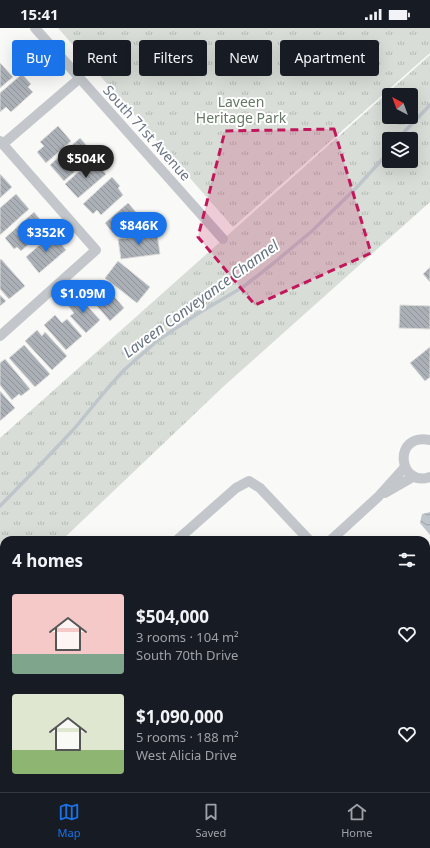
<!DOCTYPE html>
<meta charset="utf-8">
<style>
body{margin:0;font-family:"Noto Sans",sans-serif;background:#242831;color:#f1f3f6;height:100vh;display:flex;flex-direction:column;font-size:15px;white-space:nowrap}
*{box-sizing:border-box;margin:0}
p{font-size:13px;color:#9ea1a6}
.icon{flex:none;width:22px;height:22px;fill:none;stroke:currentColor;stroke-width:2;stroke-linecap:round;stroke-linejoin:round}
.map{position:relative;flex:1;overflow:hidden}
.sheet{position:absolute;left:0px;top:508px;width:430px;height:256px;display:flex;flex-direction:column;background:#171b24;border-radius:12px 12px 0 0;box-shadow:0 4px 16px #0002}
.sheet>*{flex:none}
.hud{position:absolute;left:12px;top:12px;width:406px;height:36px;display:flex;gap:8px}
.needle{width:26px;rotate:319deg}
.fabs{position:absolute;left:382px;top:60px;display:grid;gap:8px}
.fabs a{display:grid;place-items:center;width:36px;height:36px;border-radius:4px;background:#171b24;box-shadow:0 4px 16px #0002;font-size:20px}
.price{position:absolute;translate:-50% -34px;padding:0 9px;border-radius:14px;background:#1a73e8;color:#fff;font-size:13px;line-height:26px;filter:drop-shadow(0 1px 2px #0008)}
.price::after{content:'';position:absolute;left:50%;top:24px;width:12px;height:9px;margin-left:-6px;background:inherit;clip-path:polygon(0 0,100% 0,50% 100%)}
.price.on{background:#222;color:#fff}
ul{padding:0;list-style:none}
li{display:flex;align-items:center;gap:12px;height:100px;padding:0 12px}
li span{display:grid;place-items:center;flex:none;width:112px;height:80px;border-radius:4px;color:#555}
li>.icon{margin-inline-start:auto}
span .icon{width:48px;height:48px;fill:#fffc;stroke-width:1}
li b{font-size:17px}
h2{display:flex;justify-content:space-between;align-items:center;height:48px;padding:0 12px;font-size:17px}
.chip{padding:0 14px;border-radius:4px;background:#171b24;box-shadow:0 4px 16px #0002;font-size:14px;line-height:36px}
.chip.on{background:#1a73e8;color:#fff}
.status{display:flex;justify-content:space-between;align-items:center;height:28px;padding:0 20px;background:#171b24;direction:ltr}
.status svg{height:11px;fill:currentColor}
.tab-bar{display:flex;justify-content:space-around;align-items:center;height:56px;border-top:1px solid #363941;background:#171b24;font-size:11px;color:#9ea1a6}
.tab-bar a{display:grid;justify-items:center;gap:2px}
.tab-bar .on{color:#1a73e8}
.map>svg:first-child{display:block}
</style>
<div class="status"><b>15:41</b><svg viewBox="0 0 49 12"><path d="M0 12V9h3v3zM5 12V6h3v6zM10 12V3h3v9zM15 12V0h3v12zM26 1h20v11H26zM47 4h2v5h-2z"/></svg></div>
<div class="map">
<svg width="430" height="764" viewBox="0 0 430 764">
<defs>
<pattern id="park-tufts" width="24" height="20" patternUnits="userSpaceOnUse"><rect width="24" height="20" fill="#d8ded7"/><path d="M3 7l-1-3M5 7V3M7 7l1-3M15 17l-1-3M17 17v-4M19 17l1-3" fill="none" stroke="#b3b9b4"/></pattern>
<pattern id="water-waves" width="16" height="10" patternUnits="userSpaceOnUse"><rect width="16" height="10" fill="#bec5cb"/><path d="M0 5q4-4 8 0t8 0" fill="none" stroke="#9ea5aa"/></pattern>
<pattern id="building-back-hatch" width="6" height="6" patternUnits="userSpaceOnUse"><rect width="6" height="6" fill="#abb0b7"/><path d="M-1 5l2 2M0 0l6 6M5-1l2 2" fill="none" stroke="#8f949a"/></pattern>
</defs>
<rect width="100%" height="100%" fill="#f9f9f7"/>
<path fill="url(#park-tufts)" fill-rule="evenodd" d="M58,0H430V25L233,199Z
M430,27V174L224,358L62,512H4V567L0,570V410ZM389,67H411V89H389ZM389,111H411V133H389Z"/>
<path fill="url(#water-waves)" d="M430,484V507L420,495L422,486Z"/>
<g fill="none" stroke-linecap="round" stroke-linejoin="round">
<path stroke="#bec5cb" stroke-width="3.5" d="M399,111L406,102L430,77
M0,478L39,438L74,401L107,361L124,342L157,313L197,286L243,259L275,234L312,203L357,159L389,124"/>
</g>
<path fill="url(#building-back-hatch)" stroke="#dbdbd9" d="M0,35L13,49L0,60Z
M22,46L31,56L28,59L33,64L11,84L6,79L0,84V65Z
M58,98L71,113L46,135L37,124L44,118L40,114Z
M80,110L94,126L64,153L50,137Z
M93,131L106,146L78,170L65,156Z
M0,146L12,159L0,170Z
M112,149L120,158L118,160L123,167L101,187L97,182L93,186L83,176Z
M16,166L29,181L0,207V180Z
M128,175L141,190L122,206L118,201L113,205L105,195Z
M34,184L47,200L21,223L17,219L14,221L5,210Z
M52,206L66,222L39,245L26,229Z
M157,206L160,226L121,231L118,211Z
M1,231L25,258L9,271L0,261V232Z
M118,233L150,259L137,275L105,250Z
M430,239V254L423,246Z
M100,252L124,280L110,293L85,264Z
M0,267L6,273L0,278Z
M77,267L100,292L86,305L70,288L74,285L67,276Z
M400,277L430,278V301L399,300Z
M55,287L62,295L67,291L82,308L66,322L44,297Z
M37,302L42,308L45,304L67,328L52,342L25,313Z
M24,317L50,346L35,359L9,330Z
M430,319V349L425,353L410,335Z
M5,331L30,361L21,368L19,366L12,372L0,357V335Z
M0,363L15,380L0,393Z"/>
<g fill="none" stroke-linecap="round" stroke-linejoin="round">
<path stroke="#c3c6ca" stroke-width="10" d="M35,0L223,211
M0,113L96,222L0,308
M3,116L80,50
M430,412C392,404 398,460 430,449
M385,465L413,449
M177,512L236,460L249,453L260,460L309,512
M331,512L378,469L405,439
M0,681L4,676
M426,727L430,723
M122,764L123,760
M384,764L388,760"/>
</g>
<path fill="#c2185b" fill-opacity="0.2" stroke="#c2185b" stroke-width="3" stroke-dasharray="8 5" stroke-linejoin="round" d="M334,101L371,225L255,277L198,209L225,103Z"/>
<g text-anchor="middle" stroke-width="4" stroke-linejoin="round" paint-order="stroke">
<g font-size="14" fill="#667865" stroke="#fff">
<text x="241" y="79">Laveen<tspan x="241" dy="16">Heritage Park</tspan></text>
</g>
<g font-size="14" fill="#6b7585" stroke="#fff">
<text transform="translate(147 105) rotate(48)" y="5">South 71st Avenue</text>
</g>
<g font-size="15" font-style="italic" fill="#677480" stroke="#fff">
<text transform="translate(201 271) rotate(-36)" y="5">Laveen Conveyance Channel</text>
</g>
</g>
</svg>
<div class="fabs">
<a><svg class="needle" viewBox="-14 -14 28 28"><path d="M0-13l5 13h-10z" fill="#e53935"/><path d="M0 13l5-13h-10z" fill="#9ea1a6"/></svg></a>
<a><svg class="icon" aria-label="layers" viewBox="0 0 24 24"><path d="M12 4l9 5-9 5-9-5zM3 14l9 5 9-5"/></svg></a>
</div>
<b class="price on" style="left:86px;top:151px">$504K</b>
<b class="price" style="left:139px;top:218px">$846K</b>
<b class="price" style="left:46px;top:225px">$352K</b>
<b class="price" style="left:83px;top:286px">$1.09M</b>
<div class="hud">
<a class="chip on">Buy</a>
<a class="chip">Rent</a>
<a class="chip">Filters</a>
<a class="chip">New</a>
<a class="chip">Apartment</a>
</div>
<section class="sheet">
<h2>4 homes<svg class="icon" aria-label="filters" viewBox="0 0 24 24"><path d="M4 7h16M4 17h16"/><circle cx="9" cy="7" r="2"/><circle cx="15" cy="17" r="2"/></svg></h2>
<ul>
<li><span style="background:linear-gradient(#f6c9c9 75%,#7fa58c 0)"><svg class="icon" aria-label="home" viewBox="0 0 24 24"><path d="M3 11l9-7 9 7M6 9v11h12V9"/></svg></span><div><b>$504,000</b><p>3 rooms · 104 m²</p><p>South 70th Drive</p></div><svg class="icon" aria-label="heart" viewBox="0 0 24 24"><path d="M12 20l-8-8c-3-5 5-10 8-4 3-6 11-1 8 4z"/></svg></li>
<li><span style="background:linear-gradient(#dfe7d0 70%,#8fb573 0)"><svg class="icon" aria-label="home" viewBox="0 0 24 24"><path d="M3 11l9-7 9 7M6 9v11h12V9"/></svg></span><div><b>$1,090,000</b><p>5 rooms · 188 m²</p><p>West Alicia Drive</p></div><svg class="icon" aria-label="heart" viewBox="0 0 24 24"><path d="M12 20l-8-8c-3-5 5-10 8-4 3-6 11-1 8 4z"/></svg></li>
</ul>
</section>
</div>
<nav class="tab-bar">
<a class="on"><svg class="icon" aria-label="map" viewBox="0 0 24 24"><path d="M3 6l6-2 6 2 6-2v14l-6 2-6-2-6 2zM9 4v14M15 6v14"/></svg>Map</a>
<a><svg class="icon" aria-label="saved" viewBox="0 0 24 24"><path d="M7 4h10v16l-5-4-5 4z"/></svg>Saved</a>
<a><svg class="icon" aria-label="home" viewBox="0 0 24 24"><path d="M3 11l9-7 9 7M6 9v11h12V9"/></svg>Home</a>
</nav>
